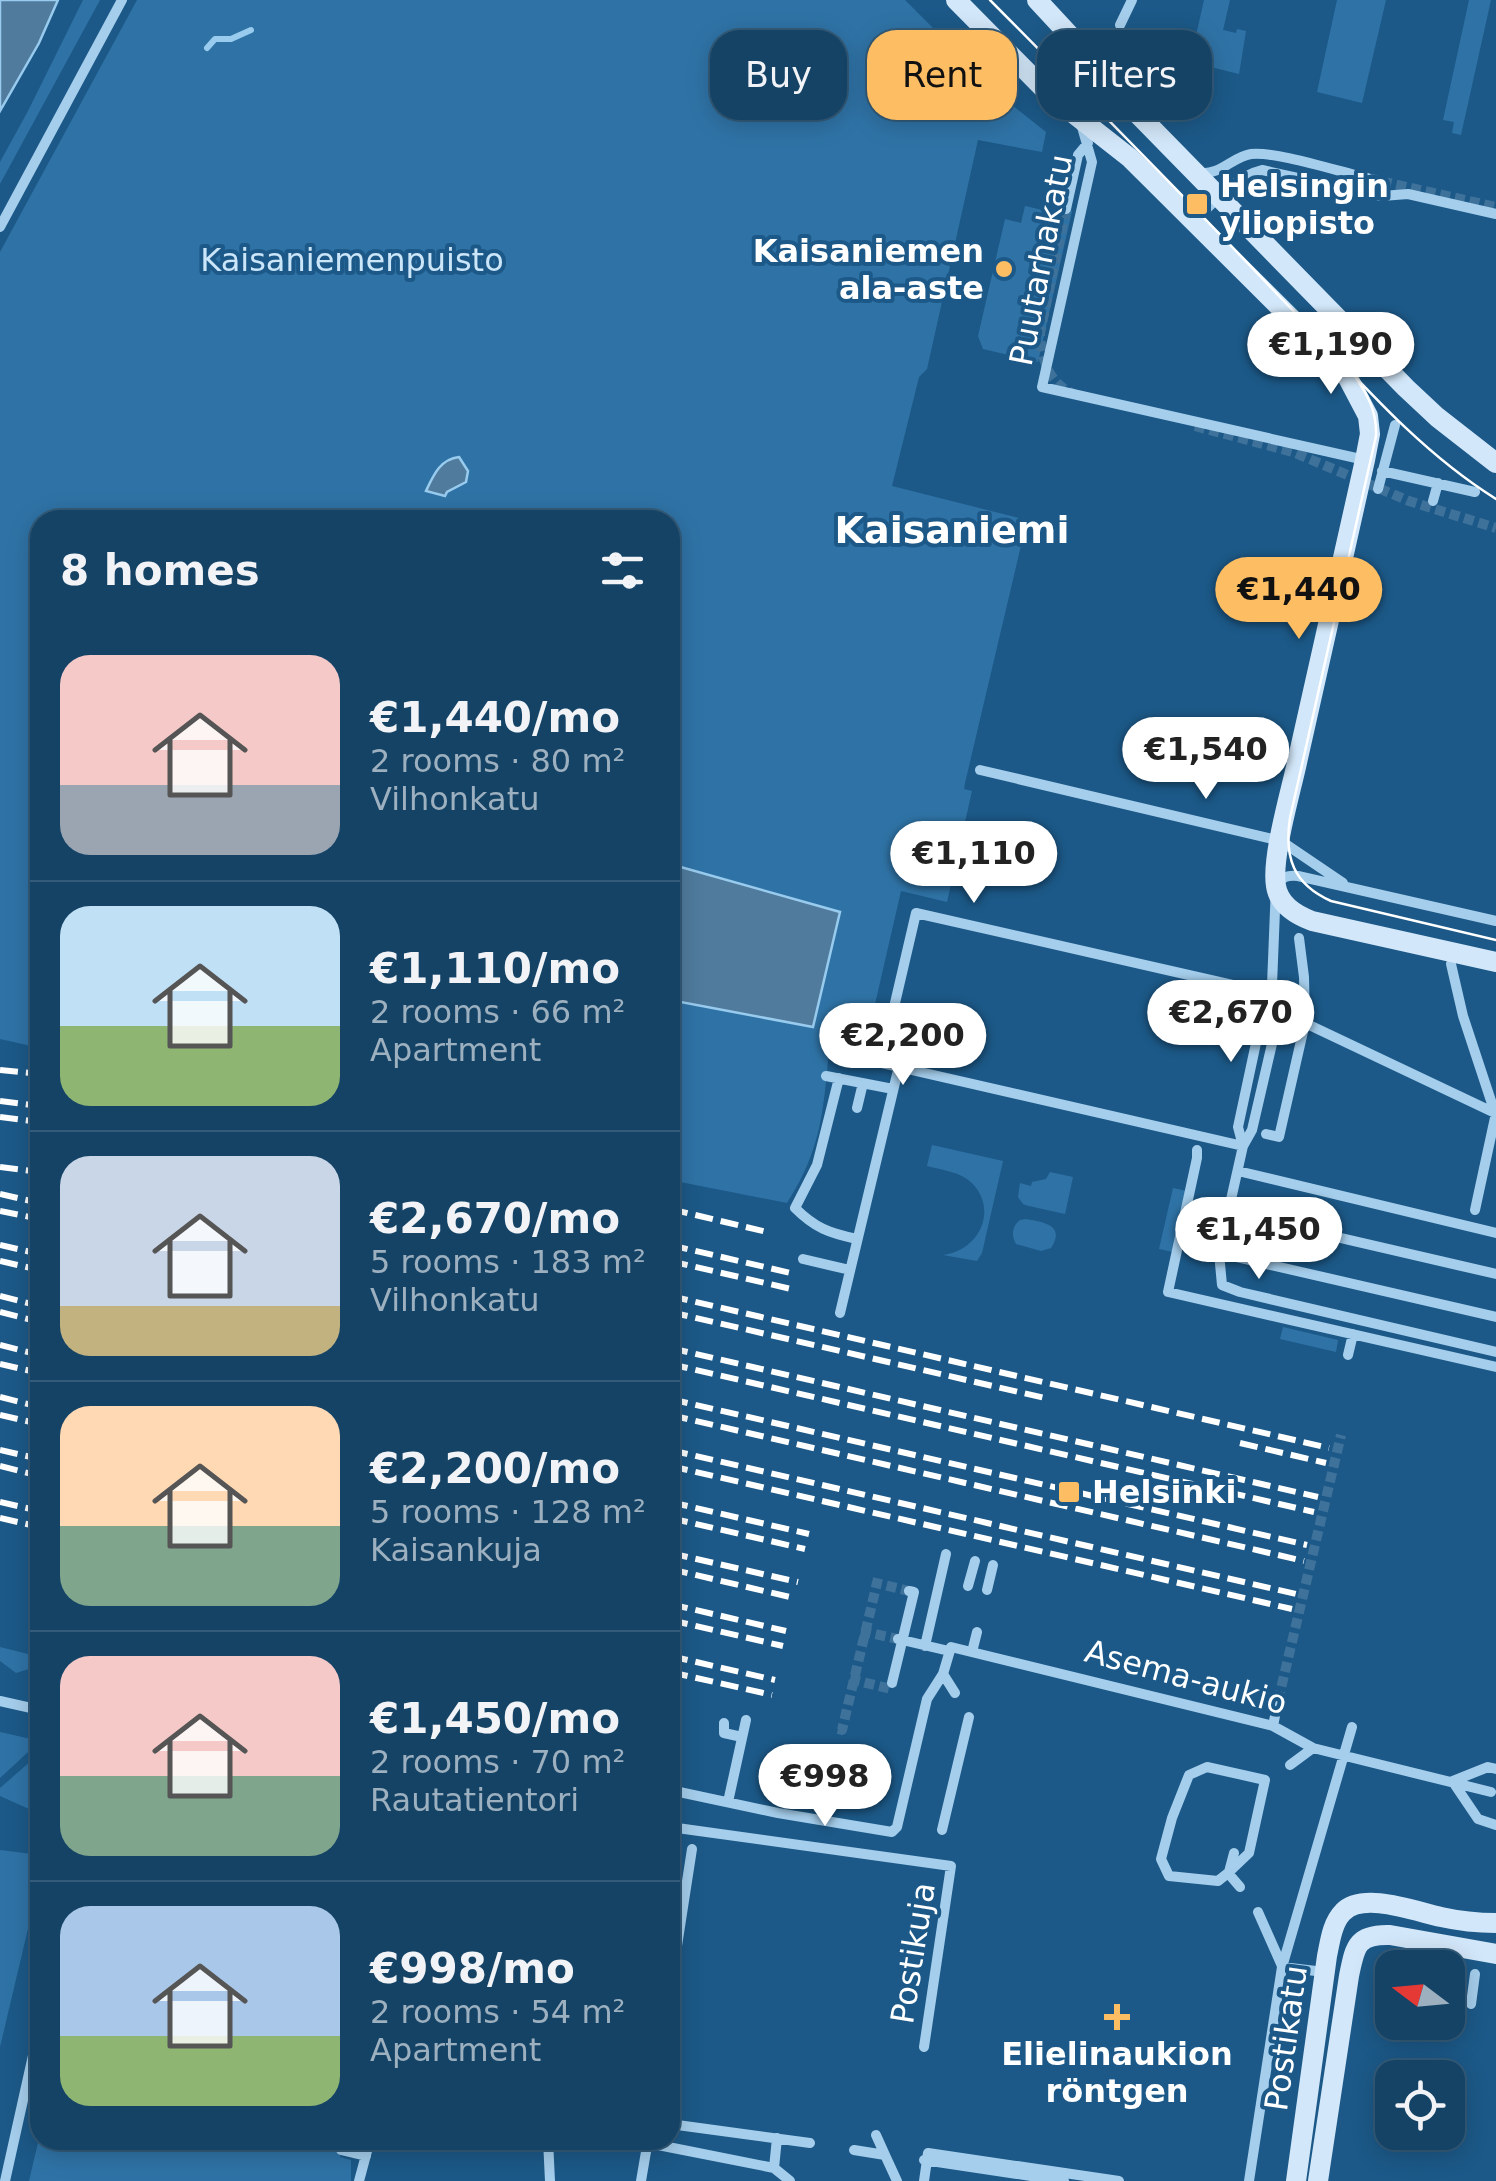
<!DOCTYPE html>
<meta charset="utf-8">
<style>
body{margin:0;font-family:"DejaVu Sans",sans-serif;background:#224e6f;color:#f1f3f6;height:100vh;display:flex;flex-direction:column;font-size:38px;white-space:nowrap}
*{box-sizing:border-box;margin:0}
p{font-size:32px;color:#9db0bf}
.icon{flex:none;width:55px;height:55px;fill:none;stroke:currentColor;stroke-width:2;stroke-linecap:round;stroke-linejoin:round}
.map{position:relative;flex:1;overflow:hidden}
.details{position:absolute;left:30px;top:510px;width:650px;height:1640px;display:flex;flex-direction:column;background:#154366;border-radius:30px;box-shadow:0 5px 25px #0003,0 0 0 2px #345c7a}
.details>*{flex:none}
.hud{position:absolute;left:710px;top:30px;width:635px;height:90px;display:flex;gap:20px}
.needle{width:65px;rotate:286deg}
.fabs{position:absolute;left:1375px;top:1950px;display:grid;gap:20px}
.fabs a{display:grid;place-items:center;width:90px;height:90px;border-radius:20px;background:#154366;box-shadow:0 5px 25px #0003,0 0 0 2px #345c7a;font-size:50px}
.price{position:absolute;translate:-50% -85px;padding:0 22px;border-radius:35px;background:#fff;color:#222;font-size:32px;line-height:65px;filter:drop-shadow(0 2px 5px #0008)}
.price::after{content:'';position:absolute;left:50%;top:60px;width:30px;height:22px;margin-left:-15px;background:inherit;clip-path:polygon(0 0,100% 0,50% 100%)}
.price.current{background:#fcbd63;color:#111}
ul{padding:0;list-style:none}
li{display:flex;align-items:center;gap:30px;height:250px;padding:0 30px}
li+li{border-top:2px solid #345c7a}
li span{display:grid;place-items:center;flex:none;width:280px;height:200px;border-radius:30px;color:#555}
li>.icon{margin-inline-start:auto}
span .icon{width:120px;height:120px;fill:#fffc;stroke-width:1}
li b{font-size:42px}
h2{display:flex;justify-content:space-between;align-items:center;height:120px;padding:0 30px;font-size:42px}
.tag{padding:0 35px;border-radius:30px;background:#154366;box-shadow:0 5px 25px #0003,0 0 0 2px #345c7a;font-size:35px;line-height:90px}
.tag.current{background:#fcbd63;color:#111}
.map>svg:first-child{display:block}
</style>
<div class="map">
<svg width="1496" height="2181" viewBox="0 0 1496 2181">
<rect width="100%" height="100%" fill="#1c5988"/>
<path fill="#2f73a6" d="M83,0H100L0,184V162L28,111Z
M137,0H905L990,85L986,90L991,94L985,114L1002,97L1046,132L1042,152L978,140L927,369L919,377L892,486L1027,520L965,783L964,789L972,791L947,902L901,891L867,1039L831,1032C823,1101 826,1142 787,1203L670,1180V520H40V1048L0,1039V252Z
M1204,0H1230L1223,30L1236,33L1237,29L1246,31L1239,74L1190,62Z
M1337,0H1386L1362,103L1317,92Z
M1469,0H1491L1461,135L1452,133L1454,122L1443,120Z
M1025,206L1056,213L1058,207L1072,211L1038,362L983,349L978,336L1005,219L1021,223Z
M932,1145L1003,1161L982,1253L977,1261L943,1255C978,1251 999,1211 972,1183C961,1172 942,1170 927,1166Z
M1050,1172L1073,1177L1065,1214L1029,1206L1023,1204L1018,1197L1020,1183L1031,1186L1032,1182L1046,1179Z
M1173,1188L1187,1191L1173,1252L1159,1249Z
M1026,1219C1043,1222 1066,1225 1051,1248L1041,1251L1016,1244C1011,1235 1012,1226 1020,1220Z
M1283,1327L1338,1340L1336,1352L1280,1339Z
M0,1647L40,1657V1674L29,1669L16,1673L0,1661Z
M0,1732L40,1741L0,1778Z
M40,1753V1814L0,1796V1788Z
M0,1850L40,1855V1878L0,2047Z
M40,2134V2140H353V2144L343,2142L340,2157L351,2160V2181H29Z"/>
<path fill="#507b9d" stroke="#98cbee" stroke-width="2.5" d="M0,0H58L39,43L0,111Z
M459,457L468,471L466,482L447,492L445,496L426,491C433,476 440,459 459,457Z
M670,864L840,912L813,1027L670,1000Z"/>
<g fill="none" stroke-linecap="round" stroke-linejoin="round">
<path stroke="#98cbee" stroke-width="6" d="M207,48L215,39H231L251,30"/>
<path stroke="#3e729a" stroke-width="10" stroke-dasharray="10 5" stroke-linecap="butt" d="M1367,178L1496,207
M1066,209L1040,333C1041,357 1048,383 1072,393
M1195,426L1293,452L1409,501L1496,528
M872,1582L909,1591
M861,1631L898,1639
M850,1679L891,1689L892,1683
M1278,1701L1341,1435
M838,1729L842,1730L877,1583"/>
<path stroke="#a5ceec" stroke-width="10" d="M1120,25L1132,0
M1082,127L1092,162L1042,387L1365,460
M1200,173C1221,175 1232,157 1251,154C1275,151 1340,172 1367,178
M1066,209L1078,155L1088,143
M1194,221C1215,202 1234,177 1262,170L1362,192L1382,196L1408,194L1496,214
M0,227L122,0
M1382,471L1475,492
M1378,489L1395,425
M1433,501L1438,483
M980,770L1281,841L1343,883
M1496,921L1298,876C1287,875 1282,877 1276,885L1272,985L1278,1018L1252,1130L1243,1146L1219,1253L1222,1285L1240,1292L1496,1352
M1291,1021L1305,1023L1495,1113L1463,1016L1451,964
M826,1076L893,1089
M839,1078L817,1165L795,1208C815,1228 829,1233 857,1239
M857,1108L863,1083
M1266,1134L1279,1137L1305,1023L1304,977L1299,938
M1243,1146L881,1063L916,913L1237,986L1272,985
M1243,1146L1238,1127L1262,1015L1270,991
M1197,1150V1158L1168,1292L1496,1367
M1238,1171L1496,1233
M1475,1210L1496,1113
M1228,1212L1496,1274
M1219,1253L1496,1317
M803,1259L850,1270
M840,1313L899,1066
M1348,1355L1353,1334
M968,1586L975,1561
M987,1590L993,1565
M898,1639L949,1651
M925,1646L946,1554
M972,1652L977,1632
M892,1683L914,1592L909,1591
M955,1693L943,1674L951,1647L1273,1726L1313,1748L1491,1792
M0,1701L40,1710
M724,1723V1733L742,1737
M1273,1726L1278,1701
M1290,1765L1313,1748
M1453,1781L1488,1767L1496,1769
M1453,1782L1478,1819L1496,1825
M670,1790L778,1813L892,1832L897,1827L927,1699L943,1674
M728,1802L746,1720
M670,1827L951,1866L924,2047
M942,1830L969,1717
M1229,1872L1234,1853
M1228,1873L1249,1853L1265,1780L1207,1767L1189,1775L1172,1818L1161,1859L1169,1876L1218,1881L1228,1873L1240,1887
M1258,1912L1282,1966
M1282,1967L1316,1971
M1384,1978L1386,1964
M670,1991L692,1849
M1471,2004L1475,1974
M670,2124L810,2143
M876,2135L885,2155
M548,2140L550,2181
M652,2140L658,2145L774,2168L790,2181
M341,2150L366,2156
M854,2150L885,2155L897,2181
M924,2160L1064,2181
M774,2168L777,2138
M5,2181L40,2024
M359,2181L370,2140
M641,2181L648,2140
M924,2181L928,2153L1119,2181
M1249,2181L1282,1967L1352,1727"/>
<path stroke="#d2e7f9" stroke-width="20" d="M956,0L1051,96L1130,158L1329,356L1348,378L1368,416L1370,434L1365,460C1342,559 1321,659 1298,758C1292,788 1271,857 1276,886C1279,905 1296,915 1312,921L1496,962
M1037,0L1101,69L1125,101L1406,388L1437,417L1496,463
M1296,2181L1327,1956C1330,1942 1332,1923 1343,1912C1363,1891 1417,1912 1441,1917C1459,1921 1478,1923 1496,1923
M1318,2181L1349,1976C1355,1947 1356,1934 1390,1935L1496,1954"/>
<path stroke="#fff" stroke-width="2.5" d="M990,0C1087,98 1184,196 1279,296C1348,367 1411,446 1496,499
M1353,373C1367,394 1377,410 1376,436L1290,818C1284,857 1293,884 1331,901L1496,940"/>
<path stroke="#fff" stroke-width="6" stroke-dasharray="18 8" stroke-linecap="butt" d="M0,1070L40,1074
M0,1101L40,1106
M0,1117L40,1122
M0,1167L40,1172
M0,1194L40,1203
M670,1209L767,1232
M0,1211L40,1219
M0,1245L40,1254
M670,1245L795,1274
M0,1261L40,1270
M670,1261L791,1289
M0,1296L40,1306
M670,1296L1329,1448
M0,1312L40,1322
M670,1312L1045,1398
M0,1345L40,1355
M670,1348L1318,1497
M0,1364L40,1373
M670,1364L1314,1512
M0,1397L40,1407
M670,1399L1307,1545
M0,1415L40,1424
M670,1415L1304,1561
M1240,1443L1326,1463
M0,1450L40,1459
M670,1450L1296,1594
M0,1466L40,1476
M670,1466L1292,1609
M0,1502L40,1511
M670,1502L809,1534
M0,1518L40,1527
M670,1518L805,1549
M670,1553L798,1582
M670,1569L794,1598
M670,1604L786,1631
M670,1620L783,1646
M670,1656L775,1680
M670,1672L772,1695"/>
</g>
<g fill="#fcbd63" stroke="#1c5988" stroke-width="4">
<rect x="1185" y="192" width="24" height="24" rx="5"/>
<circle cx="1004" cy="269" r="10"/>
<rect x="1057" y="1480" width="24" height="24" rx="5"/>
<path d="M1112 2002h10v10h10v10h-10v10h-10v-10h-10v-10h10z"/>
</g>
<g text-anchor="middle" stroke-width="8" stroke-linejoin="round" paint-order="stroke">
<g font-size="32" font-weight="bold" fill="#fff" stroke="#1c5988" text-anchor="start">
<text x="1220" y="197">Helsingin<tspan x="1220" dy="37">yliopisto</tspan></text>
<text x="984" y="262" text-anchor="end">Kaisaniemen<tspan x="984" dy="37">ala-aste</tspan></text>
<text x="1092" y="1503">Helsinki</text>
<text x="1117" y="2065" text-anchor="middle">Elielinaukion<tspan x="1117" dy="37">röntgen</tspan></text>
</g>
<g font-size="32" fill="#cbe5f9" stroke="#1c5988">
<text x="352" y="271">Kaisaniemenpuisto</text>
</g>
<g font-size="32" fill="#fff" stroke="#1c5988">
<text transform="translate(1041 260) rotate(-79)" y="11">Puutarhakatu</text>
<text transform="translate(1186 1677) rotate(15)" y="11">Asema-aukio</text>
<text transform="translate(913 1953) rotate(-81)" y="11">Postikuja</text>
<text transform="translate(1286 2038) rotate(-82)" y="11">Postikatu</text>
</g>
<g font-size="38" font-weight="bold" fill="#fff" stroke="#1c5988">
<text x="952" y="543">Kaisaniemi</text>
</g>
</g>
</svg>
<div class="fabs">
<a><svg class="needle" viewBox="-14 -14 28 28"><path d="M0-13l5 13h-10z" fill="#e53935"/><path d="M0 13l5-13h-10z" fill="#9db0bf"/></svg></a>
<a><svg class="icon" aria-label="locate" viewBox="0 0 24 24"><circle cx="12" cy="12" r="6"/><path d="M12 2v4M12 18v4M2 12h4M18 12h4"/></svg></a>
</div>
<b class="price" style="left:1331px;top:397px">€1,190</b>
<b class="price current" style="left:1299px;top:642px">€1,440</b>
<b class="price" style="left:1206px;top:802px">€1,540</b>
<b class="price" style="left:974px;top:906px">€1,110</b>
<b class="price" style="left:1231px;top:1065px">€2,670</b>
<b class="price" style="left:903px;top:1088px">€2,200</b>
<b class="price" style="left:1259px;top:1282px">€1,450</b>
<b class="price" style="left:825px;top:1829px">€998</b>
<div class="hud">
<a class="tag">Buy</a>
<a class="tag current">Rent</a>
<a class="tag">Filters</a>
</div>
<section class="details">
<h2>8 homes<svg class="icon" aria-label="filters" viewBox="0 0 24 24"><path d="M4 7h16M4 17h16"/><circle cx="9" cy="7" r="2"/><circle cx="15" cy="17" r="2"/></svg></h2>
<ul>
<li><span style="background:linear-gradient(#f6c9c9 65%,#9aa5b1 0)"><svg class="icon" aria-label="home" viewBox="0 0 24 24"><path d="M3 11l9-7 9 7M6 9v11h12V9"/></svg></span><div><b>€1,440/mo</b><p>2 rooms · 80 m²</p><p>Vilhonkatu</p></div></li>
<li><span style="background:linear-gradient(#bfe0f5 60%,#8fb573 0)"><svg class="icon" aria-label="home" viewBox="0 0 24 24"><path d="M3 11l9-7 9 7M6 9v11h12V9"/></svg></span><div><b>€1,110/mo</b><p>2 rooms · 66 m²</p><p>Apartment</p></div></li>
<li><span style="background:linear-gradient(#c9d6e8 75%,#c2b280 0)"><svg class="icon" aria-label="home" viewBox="0 0 24 24"><path d="M3 11l9-7 9 7M6 9v11h12V9"/></svg></span><div><b>€2,670/mo</b><p>5 rooms · 183 m²</p><p>Vilhonkatu</p></div></li>
<li><span style="background:linear-gradient(#ffd9b3 60%,#7fa58c 0)"><svg class="icon" aria-label="home" viewBox="0 0 24 24"><path d="M3 11l9-7 9 7M6 9v11h12V9"/></svg></span><div><b>€2,200/mo</b><p>5 rooms · 128 m²</p><p>Kaisankuja</p></div></li>
<li><span style="background:linear-gradient(#f6c9c9 60%,#7fa58c 0)"><svg class="icon" aria-label="home" viewBox="0 0 24 24"><path d="M3 11l9-7 9 7M6 9v11h12V9"/></svg></span><div><b>€1,450/mo</b><p>2 rooms · 70 m²</p><p>Rautatientori</p></div></li>
<li><span style="background:linear-gradient(#a9c7e8 65%,#8fb573 0)"><svg class="icon" aria-label="home" viewBox="0 0 24 24"><path d="M3 11l9-7 9 7M6 9v11h12V9"/></svg></span><div><b>€998/mo</b><p>2 rooms · 54 m²</p><p>Apartment</p></div></li>
</ul>
</section>
</div>
